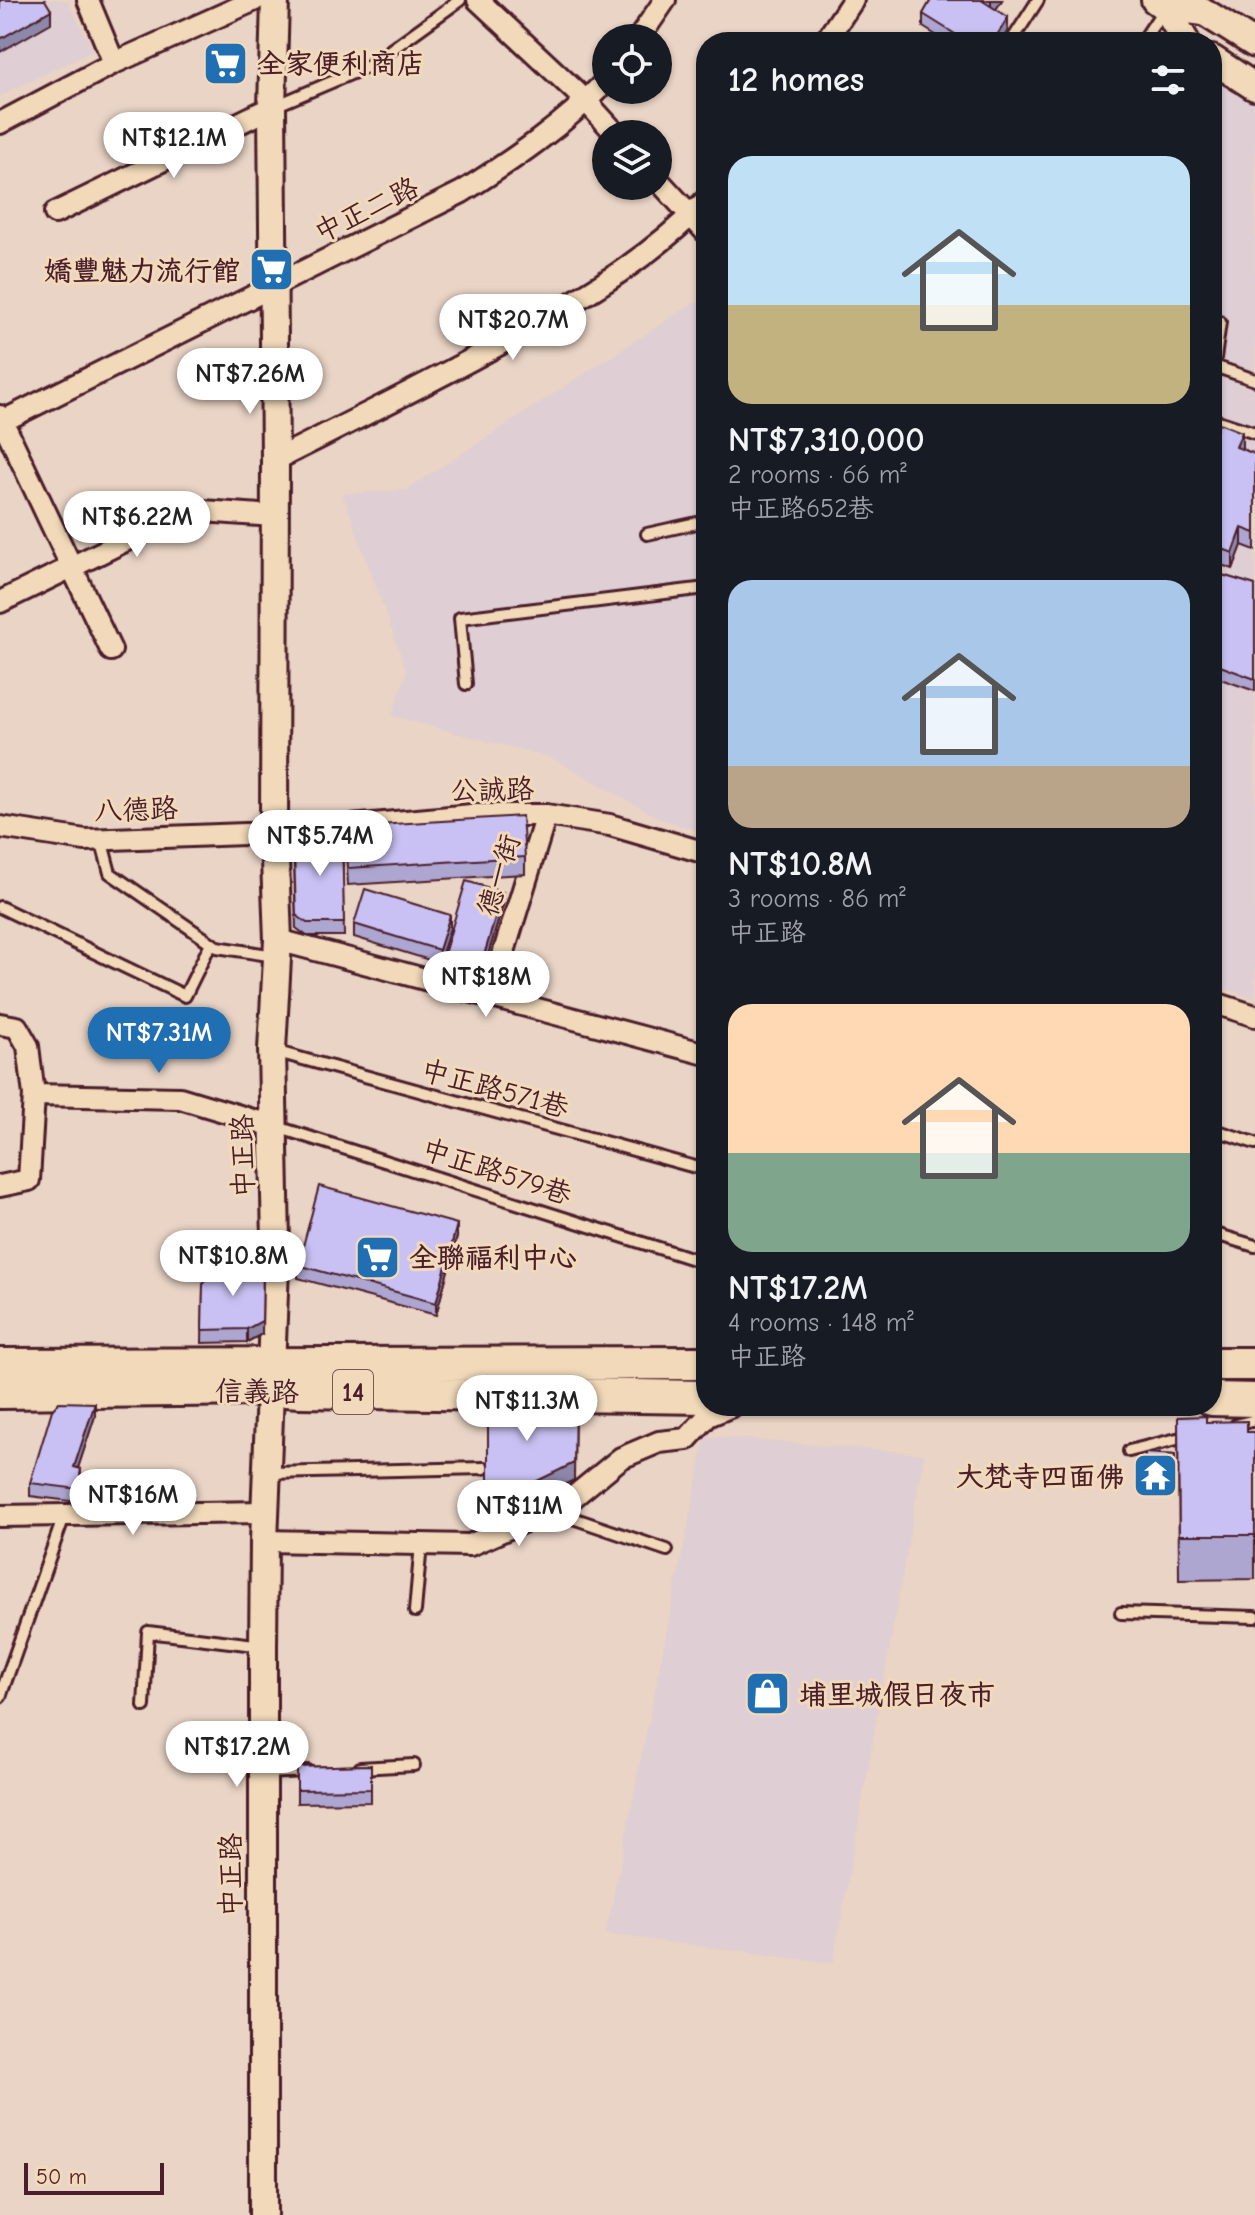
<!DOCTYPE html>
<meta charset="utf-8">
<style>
body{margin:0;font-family:"Comic Neue","LXGW WenKai TC",sans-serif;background:#242831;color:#f1f3f6;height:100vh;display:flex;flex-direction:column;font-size:30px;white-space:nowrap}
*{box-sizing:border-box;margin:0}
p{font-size:26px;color:#9ea1a6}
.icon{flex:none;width:44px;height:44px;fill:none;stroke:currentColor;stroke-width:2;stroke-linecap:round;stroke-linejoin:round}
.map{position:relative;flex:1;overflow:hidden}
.panel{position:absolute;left:696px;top:32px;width:526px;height:1384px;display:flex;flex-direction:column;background:#171b24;border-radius:32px;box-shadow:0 2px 6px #0004}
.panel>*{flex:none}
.controls{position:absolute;left:592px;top:24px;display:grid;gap:16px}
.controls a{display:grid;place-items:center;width:80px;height:80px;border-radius:50%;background:#171b24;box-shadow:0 2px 6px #0004;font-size:40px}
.scale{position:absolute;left:24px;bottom:20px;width:140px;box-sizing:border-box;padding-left:8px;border:4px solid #4a1f2b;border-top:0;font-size:22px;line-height:28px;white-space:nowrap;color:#4a1f2b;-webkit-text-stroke:6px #f1d9b9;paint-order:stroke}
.price{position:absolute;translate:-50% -68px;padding:0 18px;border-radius:28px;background:#fff;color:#222;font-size:26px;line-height:52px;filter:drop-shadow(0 2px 4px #0008)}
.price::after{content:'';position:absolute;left:50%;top:48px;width:24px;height:18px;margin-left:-12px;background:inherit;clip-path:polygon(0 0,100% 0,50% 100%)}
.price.on{background:#1f6fb2;color:#fff}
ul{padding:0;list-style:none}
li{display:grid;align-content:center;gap:16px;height:424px;padding:0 32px}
li span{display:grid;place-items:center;height:248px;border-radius:24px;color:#555}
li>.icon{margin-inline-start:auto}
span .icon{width:144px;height:144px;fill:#fffc;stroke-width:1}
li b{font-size:34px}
h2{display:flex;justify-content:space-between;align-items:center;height:96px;padding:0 32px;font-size:34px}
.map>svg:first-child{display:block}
</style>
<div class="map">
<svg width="1255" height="2215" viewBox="0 0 1255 2215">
<rect width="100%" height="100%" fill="#e9d4c5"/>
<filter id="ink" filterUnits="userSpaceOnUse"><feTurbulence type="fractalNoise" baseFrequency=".0125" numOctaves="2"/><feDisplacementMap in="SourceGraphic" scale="16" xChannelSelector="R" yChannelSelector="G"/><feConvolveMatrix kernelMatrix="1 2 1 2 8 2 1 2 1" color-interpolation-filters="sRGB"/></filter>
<g filter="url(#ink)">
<path fill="#dfced3" d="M0,0H67L93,50L0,96Z
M1212,72L1255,102V998L1212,985Z
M706,302V833L661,819L553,758L392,716L407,672L343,494L406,490L692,304Z
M706,1436L924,1454L833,1963L606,1934Z"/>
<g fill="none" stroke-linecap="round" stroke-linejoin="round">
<defs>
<path id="service" d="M1011,42L1038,0
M1142,42L1164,9
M275,106L367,67L460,0
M1214,366L1255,380
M1212,380L1220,322
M1212,419L1255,433
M647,534L706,521
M466,684L460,618L706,588
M101,839L110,873L217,947L275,956
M0,907L185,996L211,943
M274,1051L706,1170
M277,1127L706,1263
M1212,1129L1255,1143
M1212,1233L1255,1246
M1236,1425L1255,1420
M1129,1451L1189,1436
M270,1473L484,1468
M552,1511L667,1550
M415,1611L421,1544
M1121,1613L1255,1617
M0,1697L64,1516
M144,1706L148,1632L263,1646
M360,1768L414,1765
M264,1773L308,1771"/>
<path id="minor" d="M88,0L114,63
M478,0L586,101L616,134
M639,38L665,0
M825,42L853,0
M0,123L114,63L255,0
M658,180L706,232
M55,213L272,107
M0,416L111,650
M3,421L462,192C513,160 564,125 606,81
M275,460C362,416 450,373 534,325C595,290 657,252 706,200
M0,602L188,510L274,516
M0,827L85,840L274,833L472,815H546L610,825L706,853
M278,940L706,1054
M490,997L546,815
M1212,1002L1255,1016
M0,1024L17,1027L28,1046L34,1095L29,1180L0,1186
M34,1095L180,1098L273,1126
M0,1516L266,1512
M264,1541L470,1545L566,1503L621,1458L659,1442L687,1439L708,1416L732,1406"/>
<path id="tertiary" d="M1155,0L1165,7L1186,42
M1165,7L1204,12L1255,44
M1212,59L1255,87
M263,2215V1646L264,1541L276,1243L272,1050L278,940L274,833L275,460L272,107L275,0"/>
<path id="primary" d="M1212,1364H1255
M0,1365L706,1363
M0,1392L271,1389L300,1391L706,1397
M1212,1399L1255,1400"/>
</defs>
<use href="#service" stroke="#4a1f2b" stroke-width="16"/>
<use href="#minor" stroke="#4a1f2b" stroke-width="26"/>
<use href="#tertiary" stroke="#4a1f2b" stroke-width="32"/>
<use href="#primary" stroke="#4a1f2b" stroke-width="38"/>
<use href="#service" stroke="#f1d9b9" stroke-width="10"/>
<use href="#minor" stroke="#f1d9b9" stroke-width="20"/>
<use href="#tertiary" stroke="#f1d9b9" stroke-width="26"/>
<use href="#primary" stroke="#f1d9b9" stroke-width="32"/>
</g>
<path fill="#ada6d1" stroke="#4a1f2b" stroke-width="2" d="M931,0H1002L996,9L1008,30L1001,42H947L923,27V14Z
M1212,443L1241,449L1255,454V550L1242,545L1233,569L1212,562Z
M1212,572L1255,585V691L1212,676Z
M345,827L525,857V874L348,885Z
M342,833L344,936H307L296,928L294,864Z
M503,905L478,988L441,977V964Z
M354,924L450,928L439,963L354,937Z
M457,1237L436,1315L298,1278V1265Z
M203,1285L262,1334L247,1342L202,1343Z
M95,1416L78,1468L81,1482L78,1502L30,1496V1483Z
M1178,1417L1206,1422L1247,1432H1255V1579L1179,1580Z
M1145,1453L1175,1455L1174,1490L1144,1488Z
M371,1765V1802L297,1803V1767Z"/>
<path fill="#8d87aa" stroke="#4a1f2b" stroke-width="2" d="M991,0H1002L991,17Z
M51,10V23L0,52V39Z
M1008,17V30L1001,42H993Z
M1242,432V449L1236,464V447Z
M1242,528V545L1233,569V553Z
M503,892V905L478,988V975Z
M450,915V928L439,963V950Z
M457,1224V1237L436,1315V1303Z
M263,1267L262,1334L247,1342V1329Z
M575,1401L574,1480L488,1522V1505Z
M95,1403V1416L74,1480V1467Z
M81,1469V1482L78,1502V1489Z"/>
<path fill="#c9c1f3" stroke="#4a1f2b" stroke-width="2" d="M0,0H45L51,10L0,39Z
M931,0H981L1008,17L993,42H968L923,14Z
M1219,423L1242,432L1236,447L1255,454V533L1242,528L1233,553L1212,545V443Z
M1212,572L1255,585V679L1212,663Z
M522,816L525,857L348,868L345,827Z
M342,833L344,923H307L296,915L294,851L298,841L305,834Z
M466,881L503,892L478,975L441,964Z
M365,889L450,915L439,950L354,924Z
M319,1186L457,1224L436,1303L298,1265Z
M211,1266L263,1267L262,1321L247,1329L202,1330L203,1285Z
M488,1399L575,1401L574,1463L488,1505Z
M59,1402L95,1403L74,1467L81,1469L78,1489L30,1483L52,1410Z
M1206,1416V1422L1247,1421V1432H1255V1535H1179L1178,1417Z
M1145,1453L1175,1455L1174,1481L1144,1479Z
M371,1765V1789L297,1790V1767Z"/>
</g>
<defs>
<symbol id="supermarket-square" viewBox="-11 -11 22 22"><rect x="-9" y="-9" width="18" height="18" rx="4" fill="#1f6fb2" stroke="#f1d9b9"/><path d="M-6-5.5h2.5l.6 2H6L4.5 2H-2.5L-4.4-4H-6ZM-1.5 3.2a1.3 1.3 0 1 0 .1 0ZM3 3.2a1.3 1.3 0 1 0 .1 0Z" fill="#fff"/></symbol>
<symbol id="temple-square" viewBox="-11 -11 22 22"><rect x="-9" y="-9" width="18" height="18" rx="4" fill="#1f6fb2" stroke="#f1d9b9"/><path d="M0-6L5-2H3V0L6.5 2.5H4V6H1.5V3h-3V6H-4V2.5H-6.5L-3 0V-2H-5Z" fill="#fff"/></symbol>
<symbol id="shop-square" viewBox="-11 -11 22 22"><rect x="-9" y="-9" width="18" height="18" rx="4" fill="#1f6fb2" stroke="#f1d9b9"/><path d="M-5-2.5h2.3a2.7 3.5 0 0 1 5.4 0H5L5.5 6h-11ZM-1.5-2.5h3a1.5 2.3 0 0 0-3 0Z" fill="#fff"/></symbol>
</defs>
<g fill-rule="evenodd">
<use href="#supermarket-square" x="200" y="38" width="51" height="51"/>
<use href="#supermarket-square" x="246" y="244" width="51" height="51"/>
<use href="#supermarket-square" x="352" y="1232" width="51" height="51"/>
<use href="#temple-square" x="1130" y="1450" width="51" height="51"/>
<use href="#shop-square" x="742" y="1668" width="51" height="51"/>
</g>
<g text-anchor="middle" stroke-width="6" stroke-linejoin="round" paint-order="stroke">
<rect fill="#f1d9b9" stroke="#7c5756" stroke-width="2" x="333" y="1370" width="40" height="44" rx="6"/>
<g font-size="26" font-weight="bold" fill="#4a1f2b">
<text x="353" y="1401">14</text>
</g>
<g font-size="28" font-weight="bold" fill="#4a1f2b" stroke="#f1d9b9" text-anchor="start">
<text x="257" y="73">全家便利商店</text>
<text x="240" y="280" text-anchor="end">嬌豐魅力流行館</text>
<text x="409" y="1267">全聯福利中心</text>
<text x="1124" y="1486" text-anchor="end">大梵寺四面佛</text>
<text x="799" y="1704">埔里城假日夜市</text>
</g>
<g font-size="28" fill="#4a1f2b" stroke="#f1d9b9">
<text transform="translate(366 209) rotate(-26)" y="10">中正二路</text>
<text transform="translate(492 789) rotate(-1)" y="10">公誠路</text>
<text transform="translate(136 809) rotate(-2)" y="10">八德路</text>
<text transform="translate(498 875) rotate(-73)" y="10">德一街</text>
<text transform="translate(495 1088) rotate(15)" y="10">中正路571巷</text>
<text transform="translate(242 1156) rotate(-91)" y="10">中正路</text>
<text transform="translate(497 1171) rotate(18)" y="10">中正路579巷</text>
<text transform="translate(257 1391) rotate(1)" y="10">信義路</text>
<text transform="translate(230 1875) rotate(-90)" y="10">中正路</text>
</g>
</g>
</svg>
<div class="controls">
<a><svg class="icon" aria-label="locate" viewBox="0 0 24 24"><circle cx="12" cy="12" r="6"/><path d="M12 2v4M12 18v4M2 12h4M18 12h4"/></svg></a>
<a><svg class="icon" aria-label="layers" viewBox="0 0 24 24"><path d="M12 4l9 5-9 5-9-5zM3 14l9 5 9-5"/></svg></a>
</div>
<div class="scale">50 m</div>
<b class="price" style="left:174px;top:180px">NT$12.1M</b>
<b class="price" style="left:513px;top:362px">NT$20.7M</b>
<b class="price" style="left:250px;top:416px">NT$7.26M</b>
<b class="price" style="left:137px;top:559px">NT$6.22M</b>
<b class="price" style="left:320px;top:878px">NT$5.74M</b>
<b class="price" style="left:486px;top:1019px">NT$18M</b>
<b class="price on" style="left:159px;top:1075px">NT$7.31M</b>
<b class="price" style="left:233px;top:1298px">NT$10.8M</b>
<b class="price" style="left:527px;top:1443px">NT$11.3M</b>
<b class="price" style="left:133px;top:1537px">NT$16M</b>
<b class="price" style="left:519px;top:1548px">NT$11M</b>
<b class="price" style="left:237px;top:1789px">NT$17.2M</b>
<section class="panel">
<h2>12 homes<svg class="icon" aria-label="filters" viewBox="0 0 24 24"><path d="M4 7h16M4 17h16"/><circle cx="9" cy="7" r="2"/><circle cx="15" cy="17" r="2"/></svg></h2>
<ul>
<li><span style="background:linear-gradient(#bfe0f5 60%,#c2b280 0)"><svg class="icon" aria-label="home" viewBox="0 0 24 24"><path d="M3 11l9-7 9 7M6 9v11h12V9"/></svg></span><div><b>NT$7,310,000</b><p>2 rooms · 66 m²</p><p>中正路652巷</p></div></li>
<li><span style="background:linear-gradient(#a9c7e8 75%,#b9a48a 0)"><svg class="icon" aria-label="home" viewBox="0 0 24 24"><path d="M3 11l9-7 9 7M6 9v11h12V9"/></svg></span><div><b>NT$10.8M</b><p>3 rooms · 86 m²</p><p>中正路</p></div></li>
<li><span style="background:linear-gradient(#ffd9b3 60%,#7fa58c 0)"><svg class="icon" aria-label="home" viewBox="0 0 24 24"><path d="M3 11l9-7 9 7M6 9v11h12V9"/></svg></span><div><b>NT$17.2M</b><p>4 rooms · 148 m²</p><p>中正路</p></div></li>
</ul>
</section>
</div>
